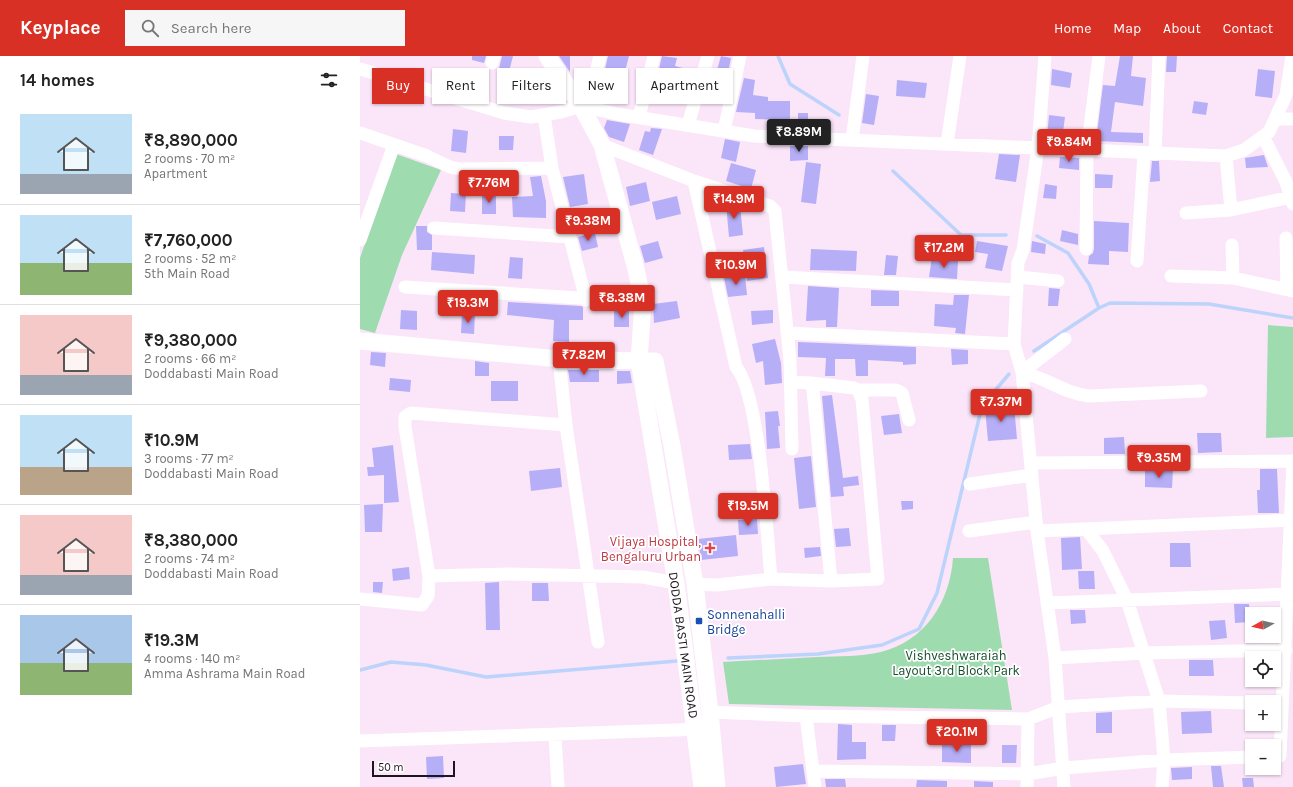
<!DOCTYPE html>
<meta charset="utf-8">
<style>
body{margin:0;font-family:Karla,sans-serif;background:#f6f6f6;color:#222;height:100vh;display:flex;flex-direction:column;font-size:15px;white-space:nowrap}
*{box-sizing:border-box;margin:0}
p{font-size:13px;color:#767676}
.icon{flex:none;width:22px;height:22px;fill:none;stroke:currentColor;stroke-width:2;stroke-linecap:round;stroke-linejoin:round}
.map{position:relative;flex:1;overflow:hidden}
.drawer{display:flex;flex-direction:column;background:#fff;width:360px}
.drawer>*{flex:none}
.hud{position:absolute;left:12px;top:12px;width:380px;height:36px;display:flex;gap:8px}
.needle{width:26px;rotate:262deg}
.fabs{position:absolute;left:885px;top:551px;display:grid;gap:8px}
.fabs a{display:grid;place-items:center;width:36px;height:36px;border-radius:0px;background:#fff;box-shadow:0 1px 3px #0004;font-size:20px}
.scale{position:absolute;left:12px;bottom:10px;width:83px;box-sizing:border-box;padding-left:4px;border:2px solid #1d161d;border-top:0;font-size:11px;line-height:14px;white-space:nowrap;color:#1d161d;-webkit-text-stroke:3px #fff;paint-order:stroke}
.price{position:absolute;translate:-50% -34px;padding:0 9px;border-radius:4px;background:#d93025;color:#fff;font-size:13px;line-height:26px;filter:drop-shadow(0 1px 2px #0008)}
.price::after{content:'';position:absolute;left:50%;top:24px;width:12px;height:9px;margin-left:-6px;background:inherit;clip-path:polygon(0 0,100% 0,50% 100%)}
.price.on{background:#222;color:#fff}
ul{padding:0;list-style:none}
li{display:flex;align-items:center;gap:12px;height:100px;padding:0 20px}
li+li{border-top:1px solid #e0e0e0}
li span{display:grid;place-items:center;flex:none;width:112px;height:80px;border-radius:0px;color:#555}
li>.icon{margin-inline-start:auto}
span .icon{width:48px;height:48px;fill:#fffc;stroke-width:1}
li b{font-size:17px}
h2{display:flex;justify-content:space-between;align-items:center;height:48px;padding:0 20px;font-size:17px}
.chip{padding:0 14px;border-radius:0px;background:#fff;box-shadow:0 1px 3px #0004;font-size:14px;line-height:36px}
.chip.on{background:#d93025;color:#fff}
header{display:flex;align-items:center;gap:24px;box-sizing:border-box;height:56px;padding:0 20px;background:#d93025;color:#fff}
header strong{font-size:19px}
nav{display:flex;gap:22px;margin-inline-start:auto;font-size:14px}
.search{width:280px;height:36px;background:#f6f6f6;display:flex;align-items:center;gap:10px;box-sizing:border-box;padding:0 14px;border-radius:0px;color:#767676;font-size:15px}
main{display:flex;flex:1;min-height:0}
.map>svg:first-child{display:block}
</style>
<header>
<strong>Keyplace</strong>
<div class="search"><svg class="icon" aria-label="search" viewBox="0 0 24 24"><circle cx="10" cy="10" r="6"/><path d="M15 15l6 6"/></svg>Search here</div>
<nav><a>Home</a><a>Map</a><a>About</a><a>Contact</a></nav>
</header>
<main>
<section class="drawer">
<h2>14 homes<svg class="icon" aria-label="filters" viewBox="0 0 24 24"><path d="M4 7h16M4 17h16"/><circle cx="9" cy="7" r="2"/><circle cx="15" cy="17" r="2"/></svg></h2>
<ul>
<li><span style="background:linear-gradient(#bfe0f5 75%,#9aa5b1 0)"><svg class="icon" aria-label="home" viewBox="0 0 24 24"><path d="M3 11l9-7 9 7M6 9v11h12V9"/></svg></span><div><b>₹8,890,000</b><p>2 rooms · 70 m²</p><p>Apartment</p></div></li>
<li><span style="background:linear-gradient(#bfe0f5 60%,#8fb573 0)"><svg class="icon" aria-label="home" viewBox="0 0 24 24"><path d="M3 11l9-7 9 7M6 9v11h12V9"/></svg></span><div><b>₹7,760,000</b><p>2 rooms · 52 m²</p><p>5th Main Road</p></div></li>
<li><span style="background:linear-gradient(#f6c9c9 75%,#9aa5b1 0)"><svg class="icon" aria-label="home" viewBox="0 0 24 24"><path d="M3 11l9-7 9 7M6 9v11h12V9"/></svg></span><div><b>₹9,380,000</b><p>2 rooms · 66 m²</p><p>Doddabasti Main Road</p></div></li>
<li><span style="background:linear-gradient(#bfe0f5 65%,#b9a48a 0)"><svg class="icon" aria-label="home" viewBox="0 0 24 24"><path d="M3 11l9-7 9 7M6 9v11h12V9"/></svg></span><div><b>₹10.9M</b><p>3 rooms · 77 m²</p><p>Doddabasti Main Road</p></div></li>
<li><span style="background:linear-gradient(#f6c9c9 75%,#9aa5b1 0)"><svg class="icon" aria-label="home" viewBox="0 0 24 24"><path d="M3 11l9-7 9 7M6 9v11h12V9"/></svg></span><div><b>₹8,380,000</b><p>2 rooms · 74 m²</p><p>Doddabasti Main Road</p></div></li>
<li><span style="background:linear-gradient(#a9c7e8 60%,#8fb573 0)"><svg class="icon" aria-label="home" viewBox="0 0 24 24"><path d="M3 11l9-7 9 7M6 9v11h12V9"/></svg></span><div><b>₹19.3M</b><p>4 rooms · 140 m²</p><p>Amma Ashrama Main Road</p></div></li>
</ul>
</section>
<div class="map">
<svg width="933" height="731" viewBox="0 0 933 731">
<rect width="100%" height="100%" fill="#fbe5f9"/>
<path fill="#9edcb0" d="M36,98L81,114L42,199L15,277L0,273V202Z
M908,269L933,271V381L906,382Z
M593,502H628L652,654L369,648L363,606C394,604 426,603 457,601C478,600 500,601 521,596C565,585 590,546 593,502Z"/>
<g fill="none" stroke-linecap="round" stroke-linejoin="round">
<path stroke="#bcd3fb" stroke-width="3.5" d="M418,0L430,28L479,59
M533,115L601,179H646
M677,180L708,197L729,228L739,252
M674,295L739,252L750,247L849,248L933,262
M368,602L458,598L522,589L559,573L577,537L622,350L649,318
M0,614L31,606L66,609L126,621L317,605"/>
</g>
<path fill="#b6aff7" d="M112,0H126L124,7L112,4Z
M142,0H153L148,20L138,17Z
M199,0H210V16Z
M248,0H269L257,47L238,43Z
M302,0L317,2L315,10L335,15L332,26L313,21L312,25L297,22Z
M361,0L371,2L362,47L344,43L351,20L355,21Z
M760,0H773L771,20L786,22L783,50L755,46L751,76L783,77V87L736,85L743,29L755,30Z
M807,0H817L816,16H806Z
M692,13L712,17L710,32L691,29Z
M898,13L915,15L912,42L895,40Z
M384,22L395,24L393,39L408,41V45H430V64L395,63V57L376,56Z
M537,24L567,27L565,42L536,40Z
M506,38L519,40L514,69L502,67Z
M834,45L848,47L846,59L832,57Z
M438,57H448V68H438Z
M689,59L705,61L702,83L687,81Z
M247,64L270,68L264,86L249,81L244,72Z
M291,72L302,73L293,99L279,94L285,75L290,76Z
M93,73L108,75L106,97L91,95Z
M139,80H154L153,94H139Z
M365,83L380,86L376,106L361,102Z
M430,90H448V104L430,105Z
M639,98L660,99L656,126L635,123Z
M904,99L908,111L886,112L885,102Z
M700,101L719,102V114L699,112Z
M792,105H799L800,125L790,126Z
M446,106L461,108L456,148L441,146Z
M371,107L396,114L391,133L366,125Z
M224,118L228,148L210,151L203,121Z
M735,118L753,119L752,132H735Z
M181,120L186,145V162L153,161L152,141L173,140L170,121Z
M286,126L290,145L270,150L266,131Z
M685,128L697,130L696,143L683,142Z
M91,137L106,138L105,156L90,155Z
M122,138H136V158H122Z
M317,140L321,158L296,164L292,146Z
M375,147L380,149L383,179L369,181L366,148Z
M734,165L769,167L768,196L749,195V209L728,208L729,200L733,197L734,193Z
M56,170H67V176L72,179V194H57Z
M702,174L718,178V189L700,185Z
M235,177L238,191L222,195L218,181Z
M298,185L303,202L285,207L280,190Z
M617,185L648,190L642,215L625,212L628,198L615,196Z
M672,185L686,188L685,198L671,196Z
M404,191L408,222L387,225L383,194Z
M451,193L497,195L496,215L450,214Z
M72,196L115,199L114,218L71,214Z
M526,199L538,200L536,219H524Z
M150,201L163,202L162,223L148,222Z
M572,201L598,205L597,223L569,221Z
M385,219L387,239L368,241L364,221Z
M448,230L479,232L477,271H466V264L446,265Z
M689,232L700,233L698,250H688Z
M511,234L539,235V250H511Z
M594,239H609L605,278L595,277L596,272L574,270L575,248L593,249Z
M317,245L320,262L294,267L293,248Z
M148,246L221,250L223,251V264H209V286L193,285L194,264L147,259Z
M41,254L57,255V274L40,273Z
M413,254V267L392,269L391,255Z
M254,255H269V271H254Z
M102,257L115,258L114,278L101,277Z
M415,283L421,307L422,327L405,329L403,305L396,307L392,288Z
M438,286L556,291V308L543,309V306L508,304V320H496L495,303H475V320H465L466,302L438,301Z
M591,293L608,294V308L592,309Z
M11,296L26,297L25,311L10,309Z
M115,305L129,307V320H115Z
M208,314H239V326H210Z
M257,315H270L272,327L257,328Z
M30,322L51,324L50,336L29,334Z
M131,325H158V345H131Z
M472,339L483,422L498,420L499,429L483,431L484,440L471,441L462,340Z
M654,349L657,383L628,385L625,352Z
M418,355L420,370H418L420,392L407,393L405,356Z
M539,358L542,377L524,379L521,360Z
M837,377H861L862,396L838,397Z
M764,381L765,398H744V382Z
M390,388L392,403L369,404L368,389Z
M33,389L39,446L24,447V419L8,420L7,411H14L12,392Z
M451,400L456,451L439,453L434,402Z
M200,412L202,431L171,435L169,415Z
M900,413H917L919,457H898L897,434H900Z
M785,414H813L812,432L785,431Z
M541,445H553V453L542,454Z
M23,448L22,476H5L4,449Z
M397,463L398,478L379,479L378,464Z
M489,472L491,490L476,491L474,473Z
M376,479L378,500L341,504L338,483Z
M720,481L722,513L702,514L701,482Z
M810,487H830L831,511H810Z
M460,491L461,500L445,502L444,492Z
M49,511L50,523L33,525L32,513Z
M718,515H734L735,533H719Z
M13,526H23L22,537L13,536Z
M139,526L140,574H126L125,527Z
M172,527H188L189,545H172Z
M874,548H889L890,566L875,567Z
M710,554H725L726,567L711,568Z
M865,564L867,582L851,584L849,565Z
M829,604H853L854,620H829Z
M851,655L852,677L822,678L821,656Z
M752,656V677H736V657Z
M478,668L492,669V686H506V703L477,704Z
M522,669H536L535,685H522Z
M582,688H611V707L582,706Z
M642,689H657L656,707H642Z
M83,700L84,722L67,723L66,701Z
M443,708L446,728L416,731L414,711Z
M851,710H861L864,731H853Z
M832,711V723L812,724L811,712Z
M882,722H893L894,731H883Z
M465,723H485L486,731H466Z
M557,724L587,725V731H556Z
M614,725L633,726V731H614Z"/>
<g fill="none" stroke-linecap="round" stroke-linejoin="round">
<path stroke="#fff" stroke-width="13" d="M685,0L678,92L663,194L658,207L654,288L662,316L677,475L933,464
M132,7L134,0
M0,13L144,57L171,61L201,56L221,50L257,58L394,80L866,100L884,94L909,76L926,39L932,0
M227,52L240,0
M184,59L192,112L226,244
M279,61L294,0
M915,63H933
M328,69L348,0
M364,75L380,0
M0,77L67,100L90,111L100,113L192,112
M903,80L926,126L933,148
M492,84L503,0
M587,88L600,0
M242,89L334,125L376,311C400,338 407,481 411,523
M795,98L799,0
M866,100L871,154
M334,125L410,150L415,155L430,304L432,393
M826,157L871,154L931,141
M74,172L210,181
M926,182L927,233
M0,184L34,89
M872,189L873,222
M726,193L727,95L739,0
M777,205L784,98
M811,220L873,222L933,235
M423,221L657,234
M658,221L698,225
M45,231L283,246
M427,277L654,288
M199,303L206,369L238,586
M662,316C686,322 704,337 729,340L841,335
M662,316L705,283
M431,326L451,327L453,334L471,525
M498,334H536L542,337L549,364
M671,407L933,405
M610,428L672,419
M727,474L743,495L767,544L799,645L804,704L802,731
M609,475L676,466
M677,475L695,602L704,731
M69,520L149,518L283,521L316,527
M335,528L357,529L411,523L471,525L518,523L502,343L498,334L494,332L451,327
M0,543L62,549L68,540L69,520L45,371V361L51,357L206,369
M687,547L933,538
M695,602L784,597L926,594
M350,656L446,660
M668,663L699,651L799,645L892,647
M195,679L198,731
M0,685L344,673
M920,700L933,405
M453,715L667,718L704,712L804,704L892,701
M455,731L446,660L668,663L667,731"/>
<path stroke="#fff" stroke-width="17" d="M187,0L221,50L242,89L276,213L283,246L279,305L316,527L342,731
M0,285L211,304L295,305L312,390L335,528L350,656L357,731"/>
</g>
<path fill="#e0444e" stroke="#fff" stroke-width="1.5" d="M348 486h4v4h4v4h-4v4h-4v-4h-4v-4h4z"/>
<rect fill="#1a4fb4" stroke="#fff" stroke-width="1.5" x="335" y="561" width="8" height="8" rx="2"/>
<g text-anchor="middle" stroke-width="3.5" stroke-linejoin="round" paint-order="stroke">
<g font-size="13" fill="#be3a42" stroke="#fff" text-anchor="end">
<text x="341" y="490">Vijaya Hospital,<tspan x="341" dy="15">Bengaluru Urban</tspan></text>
</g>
<g font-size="13" fill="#164399" stroke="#fff" text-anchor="start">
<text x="347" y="563">Sonnenahalli<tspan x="347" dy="15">Bridge</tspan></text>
</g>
<g font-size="13" fill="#1d161d" stroke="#fff">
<text transform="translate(324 589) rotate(82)" y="5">DODDA BASTI MAIN ROAD</text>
</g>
<g font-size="13" fill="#164c2c" stroke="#fff">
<text x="596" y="604">Vishveshwaraiah<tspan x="596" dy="15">Layout 3rd Block Park</tspan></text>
</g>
</g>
</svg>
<div class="fabs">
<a><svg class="needle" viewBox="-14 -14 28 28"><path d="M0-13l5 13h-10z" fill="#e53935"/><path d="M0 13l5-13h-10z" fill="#767676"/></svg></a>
<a><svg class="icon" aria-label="locate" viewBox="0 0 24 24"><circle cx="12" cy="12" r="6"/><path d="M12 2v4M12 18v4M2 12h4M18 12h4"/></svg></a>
<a>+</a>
<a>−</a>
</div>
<div class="scale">50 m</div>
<b class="price on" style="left:439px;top:97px">₹8.89M</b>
<b class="price" style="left:709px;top:107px">₹9.84M</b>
<b class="price" style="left:129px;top:148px">₹7.76M</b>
<b class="price" style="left:374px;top:164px">₹14.9M</b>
<b class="price" style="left:228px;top:186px">₹9.38M</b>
<b class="price" style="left:584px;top:213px">₹17.2M</b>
<b class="price" style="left:376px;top:230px">₹10.9M</b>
<b class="price" style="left:262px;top:263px">₹8.38M</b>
<b class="price" style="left:108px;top:268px">₹19.3M</b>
<b class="price" style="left:224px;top:320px">₹7.82M</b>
<b class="price" style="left:641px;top:367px">₹7.37M</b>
<b class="price" style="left:799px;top:423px">₹9.35M</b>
<b class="price" style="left:388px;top:471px">₹19.5M</b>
<b class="price" style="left:597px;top:697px">₹20.1M</b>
<div class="hud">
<a class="chip on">Buy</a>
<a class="chip">Rent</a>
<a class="chip">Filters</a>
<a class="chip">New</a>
<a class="chip">Apartment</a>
</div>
</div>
</main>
